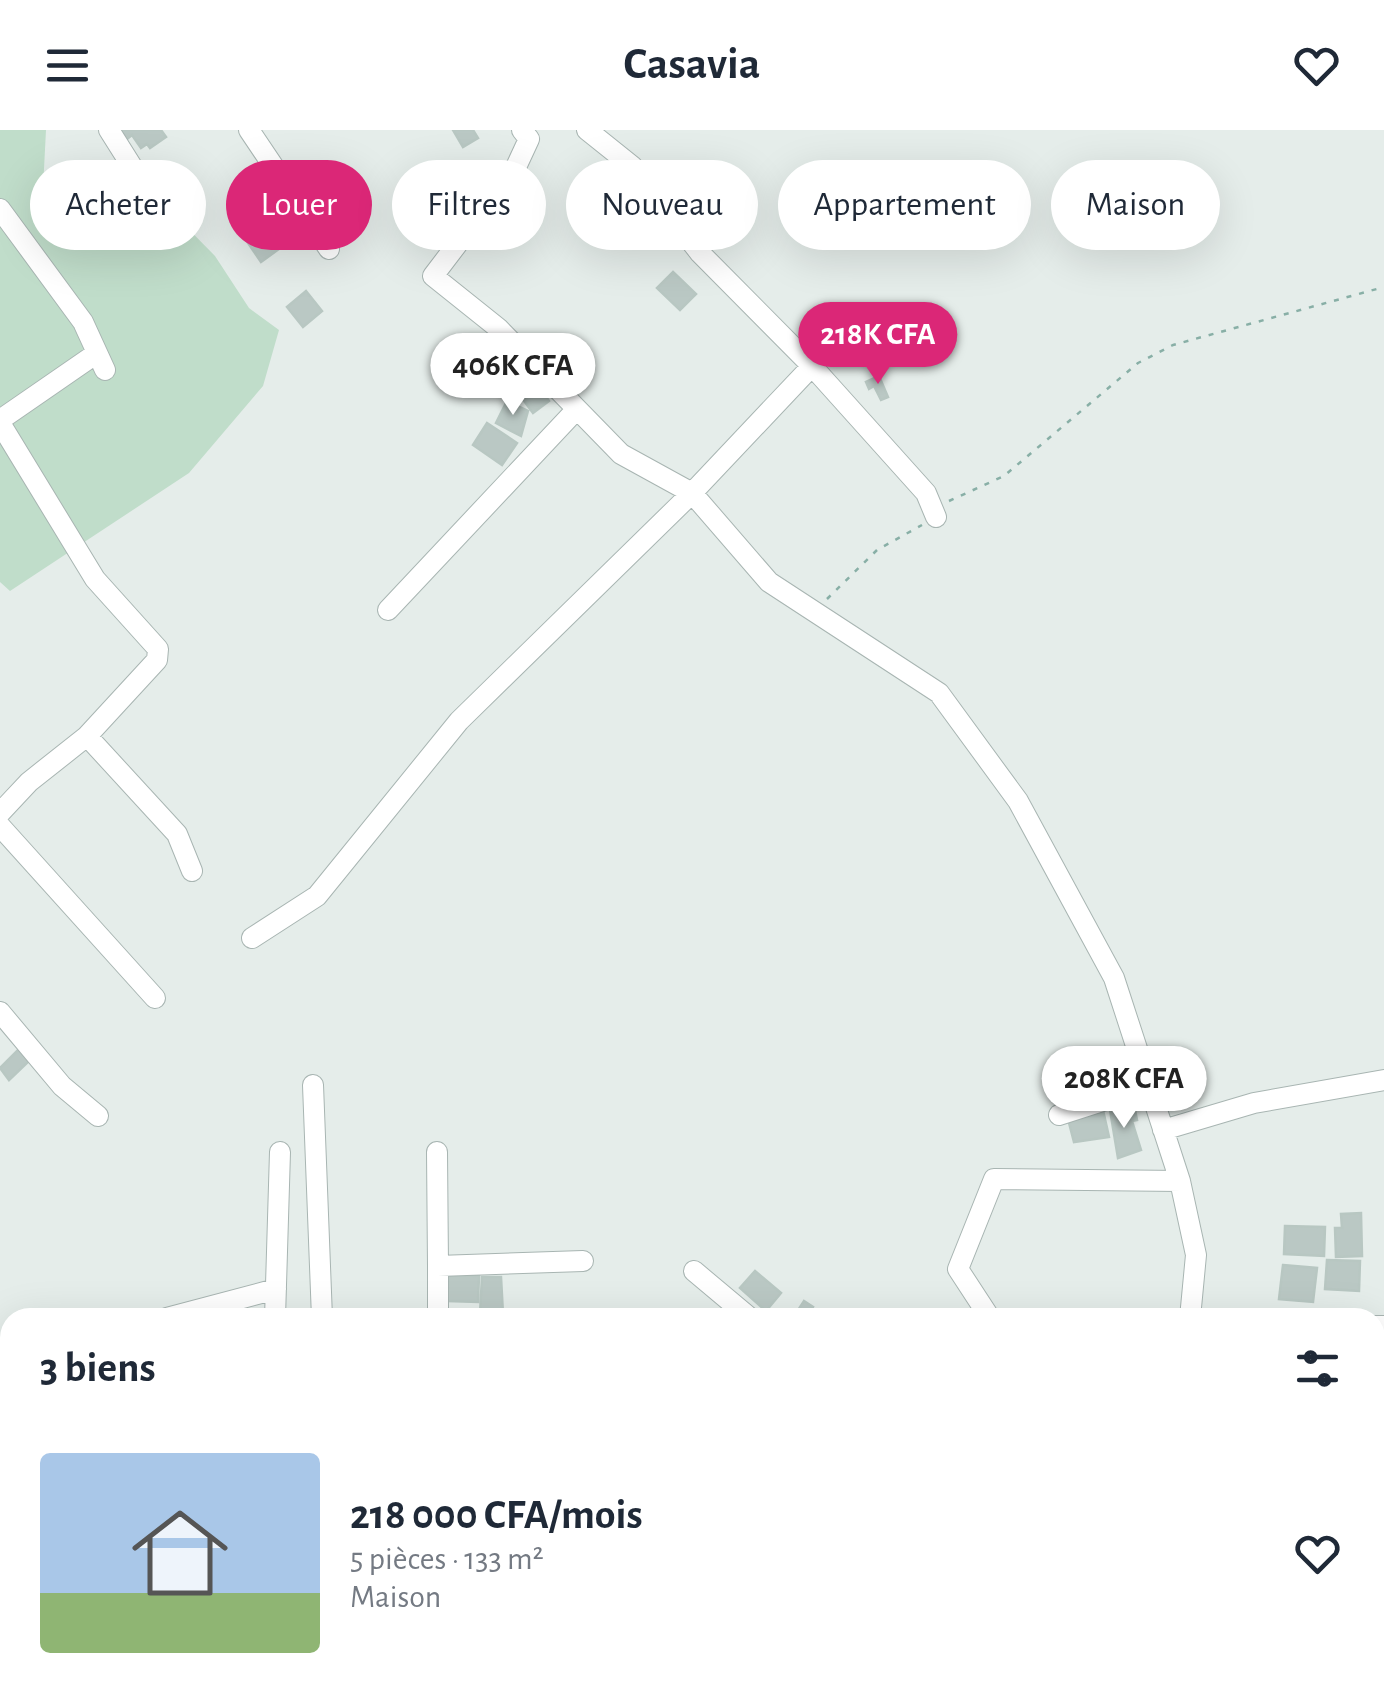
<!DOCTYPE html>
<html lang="fr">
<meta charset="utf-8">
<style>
body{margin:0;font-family:"Alegreya Sans",sans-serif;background:#f2f2f3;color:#1f2937;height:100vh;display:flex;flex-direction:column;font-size:38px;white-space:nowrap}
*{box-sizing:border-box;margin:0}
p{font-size:32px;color:#747a83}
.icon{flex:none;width:55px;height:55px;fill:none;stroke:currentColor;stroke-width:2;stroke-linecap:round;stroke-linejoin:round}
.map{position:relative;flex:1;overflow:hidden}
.side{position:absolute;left:0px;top:1178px;width:1385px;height:392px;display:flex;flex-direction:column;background:#fff;border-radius:30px 30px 0 0;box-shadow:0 10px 40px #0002}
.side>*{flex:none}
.guide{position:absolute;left:30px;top:30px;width:1325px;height:90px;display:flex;gap:20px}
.price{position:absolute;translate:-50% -85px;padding:0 22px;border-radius:35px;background:#fff;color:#222;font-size:32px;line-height:65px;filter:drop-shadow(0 2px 5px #0008)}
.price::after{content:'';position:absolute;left:50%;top:60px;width:30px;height:22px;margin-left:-15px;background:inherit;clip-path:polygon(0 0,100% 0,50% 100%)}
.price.on{background:#db2777;color:#fff}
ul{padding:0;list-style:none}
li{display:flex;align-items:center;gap:30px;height:250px;padding:0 40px}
li span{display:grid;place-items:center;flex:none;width:280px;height:200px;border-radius:10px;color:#555}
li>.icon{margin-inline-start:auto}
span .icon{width:120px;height:120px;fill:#fffc;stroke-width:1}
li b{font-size:42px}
h2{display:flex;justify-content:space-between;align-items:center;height:120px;padding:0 40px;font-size:42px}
.tag{padding:0 35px;border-radius:45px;background:#fff;box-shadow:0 10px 40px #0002;font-size:35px;line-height:90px}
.tag.on{background:#db2777;color:#fff}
header{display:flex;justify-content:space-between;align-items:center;height:130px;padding:0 40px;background:#fff;font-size:45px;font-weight:600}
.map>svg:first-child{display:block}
</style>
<header><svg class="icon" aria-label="menu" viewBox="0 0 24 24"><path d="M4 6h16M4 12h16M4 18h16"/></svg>Casavia<svg class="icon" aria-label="heart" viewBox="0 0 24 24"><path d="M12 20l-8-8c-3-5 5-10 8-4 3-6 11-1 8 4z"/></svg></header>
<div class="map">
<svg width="1384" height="1569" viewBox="0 0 1384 1569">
<rect width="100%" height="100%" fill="#e5edea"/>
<path fill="#c0ddca" d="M0,0H46L42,78L66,104L103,99L156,66L215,126L249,178L279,200L263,256L189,343L10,461L0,452Z"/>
<path fill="#bac8c4" stroke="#b8c7c2" stroke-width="2.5" d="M120,0H161L166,7L150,18L147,14L141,18L132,5L127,9Z
M453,0H473L478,8L463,17Z
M455,55L460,68L436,78L430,64Z
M277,84L294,108L261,132L244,107Z
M673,142L696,164L680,180L657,158Z
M306,161L322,181L303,197L287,177Z
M879,246L888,267L881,270L874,256L869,259L866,252Z
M533,248L549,271L533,283L516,260Z
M507,271L528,281L521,306L496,293Z
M487,293L517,313L502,335L473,315Z
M19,919L30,930L9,950L0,938Z
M1119,972L1121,983L1135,980L1137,990L1132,991L1141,1020L1118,1028L1109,974Z
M1103,980L1109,1007L1074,1012L1068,989Z
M1361,1083L1362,1126L1336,1127L1335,1098H1342L1341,1084Z
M1285,1096L1325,1097L1324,1126L1284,1124Z
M1327,1130L1360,1131L1359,1161L1325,1159Z
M1283,1135L1317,1138L1313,1172L1279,1169Z
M755,1141L781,1163L766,1181L740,1158Z
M449,1145L479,1146L478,1172L447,1171Z
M482,1147H501L503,1184H480Z
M804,1171L813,1177L810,1182L813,1188H793Z
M150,1560H174V1569H150Z
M710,1560H746L745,1569L710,1563Z
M798,1560H822L825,1569H803Z
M910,1560H937L938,1569H910Z"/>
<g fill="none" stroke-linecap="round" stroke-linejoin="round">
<defs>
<path id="minor" d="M109,0L138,46
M249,0L329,119
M522,0L529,9L516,37L433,146L498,198L621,324L692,363L769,452L939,563L1018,671L1114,848L1180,1051L1196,1125L1190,1188
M587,0L632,36L700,123L812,236L926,363L936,387
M0,79L83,192L105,240
M0,290L97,223
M0,293L95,449L158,519L157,530L87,606L29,652L0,683
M388,480L576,280
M87,606L177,704L192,741
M0,696L155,868
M252,808L317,766L459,591L692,363L812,236
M0,882L62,956L98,986
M313,955L322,1188
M1059,985L1149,956
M1163,1000L1254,973L1384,950
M437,1022L438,1136
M694,1141L750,1188
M167,1188L276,1159
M275,1188L280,1022
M438,1188V1136L583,1131
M990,1188L958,1139L994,1049L1180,1051
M1375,1196H1384
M1375,1448L1384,1447
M41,1560L44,1569
M1017,1560L1020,1569
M1180,1560L1183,1569
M311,1569V1560
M337,1569H398
M434,1569L435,1560
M1082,1569L1133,1560"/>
</defs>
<use href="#minor" stroke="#a8b5b2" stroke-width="22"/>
<path stroke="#88afa6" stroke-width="2.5" stroke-dasharray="5 8" stroke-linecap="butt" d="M949,371L1004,346L1138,233L1173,215L1384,157
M827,469L877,420L922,395"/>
<use href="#minor" stroke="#fff" stroke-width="20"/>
</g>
</svg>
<b class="price on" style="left:878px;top:257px">218K CFA</b>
<b class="price" style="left:513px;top:288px">406K CFA</b>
<b class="price" style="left:1124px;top:1001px">208K CFA</b>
<div class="guide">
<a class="tag">Acheter</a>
<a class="tag on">Louer</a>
<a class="tag">Filtres</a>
<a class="tag">Nouveau</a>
<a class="tag">Appartement</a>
<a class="tag">Maison</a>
</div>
<section class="side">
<h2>3 biens<svg class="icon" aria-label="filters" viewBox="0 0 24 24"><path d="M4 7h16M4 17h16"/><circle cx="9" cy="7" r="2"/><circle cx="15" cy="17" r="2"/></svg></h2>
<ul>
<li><span style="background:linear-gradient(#a9c7e8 70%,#8fb573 0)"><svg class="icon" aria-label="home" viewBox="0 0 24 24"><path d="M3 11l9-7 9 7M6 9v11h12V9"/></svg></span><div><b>218 000 CFA/mois</b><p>5 pièces · 133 m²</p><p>Maison</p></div><svg class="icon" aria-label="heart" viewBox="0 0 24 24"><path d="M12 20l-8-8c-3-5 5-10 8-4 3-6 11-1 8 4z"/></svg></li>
</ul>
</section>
</div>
